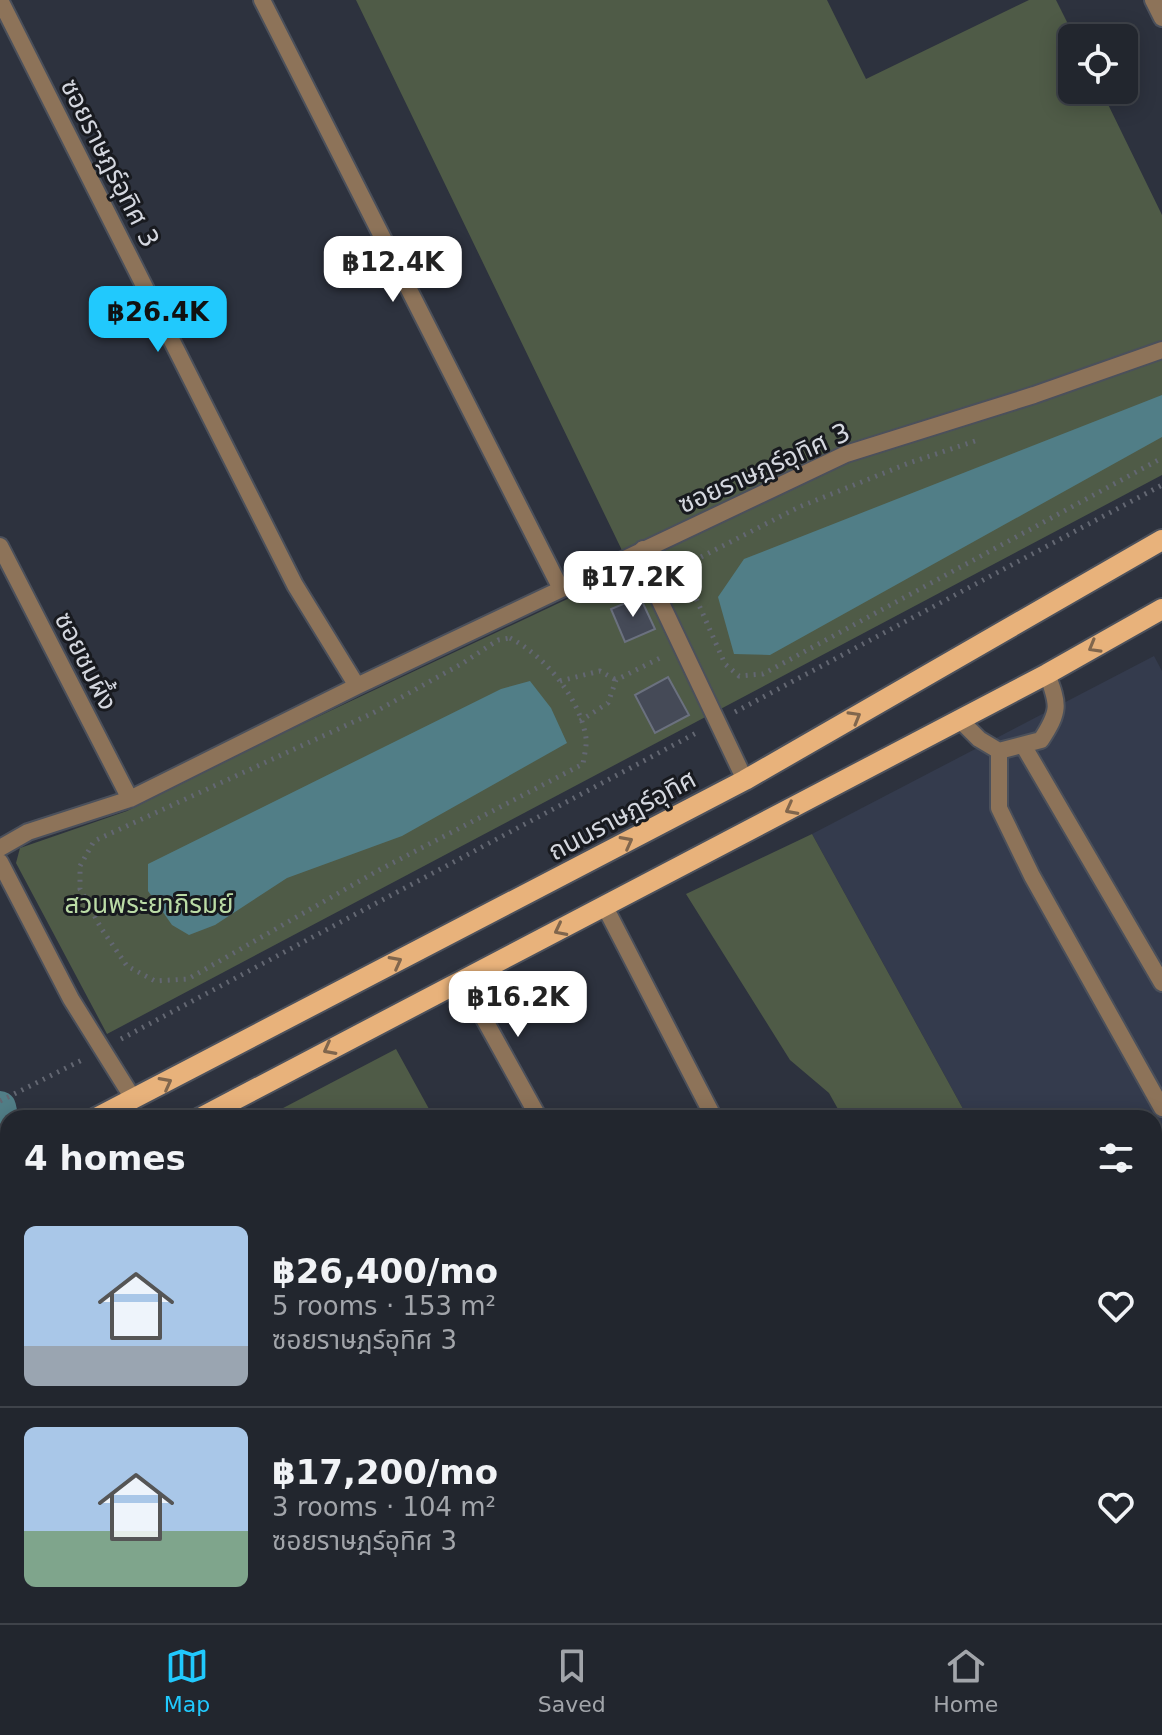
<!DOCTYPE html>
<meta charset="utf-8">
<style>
body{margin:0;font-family:"DejaVu Sans","Noto Sans Thai",sans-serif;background:#2e323a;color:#f1f3f6;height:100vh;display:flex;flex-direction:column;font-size:30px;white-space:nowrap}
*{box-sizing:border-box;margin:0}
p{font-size:26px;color:#a2a5aa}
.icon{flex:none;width:44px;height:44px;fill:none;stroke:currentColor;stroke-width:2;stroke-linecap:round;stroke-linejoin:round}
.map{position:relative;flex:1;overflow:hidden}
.panel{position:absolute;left:0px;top:1110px;width:1162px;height:514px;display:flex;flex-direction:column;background:#22262e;border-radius:24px 24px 0 0;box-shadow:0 4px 20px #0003,0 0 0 2px #3f434a}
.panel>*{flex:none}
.buttons{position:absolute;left:1058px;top:24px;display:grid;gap:16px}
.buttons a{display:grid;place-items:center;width:80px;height:80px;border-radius:12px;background:#22262e;box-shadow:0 4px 20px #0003,0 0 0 2px #3f434a;font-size:40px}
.price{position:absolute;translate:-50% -68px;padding:0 18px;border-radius:16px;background:#fff;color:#222;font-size:26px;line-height:52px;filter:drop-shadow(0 2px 4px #0008)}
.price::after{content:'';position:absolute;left:50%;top:48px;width:24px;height:18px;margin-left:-12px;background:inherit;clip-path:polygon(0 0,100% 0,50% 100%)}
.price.current{background:#21c9fd;color:#111}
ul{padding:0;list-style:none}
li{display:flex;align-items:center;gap:24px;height:200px;padding:0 24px}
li+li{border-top:2px solid #3f434a}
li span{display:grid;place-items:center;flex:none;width:224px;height:160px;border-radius:12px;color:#555}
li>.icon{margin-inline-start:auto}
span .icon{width:96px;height:96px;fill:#fffc;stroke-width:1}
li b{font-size:34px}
h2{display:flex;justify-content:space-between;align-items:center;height:96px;padding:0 24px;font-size:34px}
.tabs{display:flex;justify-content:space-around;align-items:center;height:112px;border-top:2px solid #3f434a;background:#22262e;font-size:22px;color:#a2a5aa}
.tabs a{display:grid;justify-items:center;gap:4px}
.tabs .current{color:#21c9fd}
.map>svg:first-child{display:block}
</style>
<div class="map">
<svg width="1162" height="1623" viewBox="0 0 1162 1623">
<rect width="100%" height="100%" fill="#2d323e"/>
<path fill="#343b4d" d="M1154,656L1162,671V1472L1154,1458V1118H968L812,834Z"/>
<path fill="#4f5b47" d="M356,0H827L866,79L1029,0H1056L1075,38H1072V90H1101L1162,215V475L107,1034L16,863L20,848L127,811L279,735L631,569Z
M812,834L968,1118H843L829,1093L790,1060L686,894Z
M396,1049L434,1118H264Z
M1154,1458L1162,1472V1623H1116L1112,1616H1154Z
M465,1616H708L712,1623H469Z"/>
<path fill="#517e87" d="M1162,395V437L770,655L734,654L718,597L744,559Z
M530,681L551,708L567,743L402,836L287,878L215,925L189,935L172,925L148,891V864L501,689Z"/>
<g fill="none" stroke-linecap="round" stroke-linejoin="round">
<path stroke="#517e87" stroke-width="32" d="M0,1107L8,1143
M0,1578L8,1577
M41,1616L43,1623"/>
</g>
<path fill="#454a57" stroke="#6b717f" stroke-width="2" d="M640,597L655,629L625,642L611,609Z
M668,677L689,715L655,733L635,695Z"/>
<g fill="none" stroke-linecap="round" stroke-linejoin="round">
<defs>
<path id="service" d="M643,549L651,582L745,780
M960,720L979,739L999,751L1041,740C1060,711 1059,705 1047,674
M1023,745L1162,983
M999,751V808L1032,876L1162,1108
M305,1623L317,1616"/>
<path id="minor" d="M0,0L295,585L357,686
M262,0L561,589
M1153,0L1162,18
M0,546L130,799
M0,848L28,832L130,799L357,686L846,454L1034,395L1162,350
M0,862L71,999L134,1100
M605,907L714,1118
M462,979L539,1118
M110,1616L112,1623
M462,1616L465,1623
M812,1616L816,1623
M989,1616L993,1623"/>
<path id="primary" d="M96,1118L745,780L1162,540
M200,1118L1047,674L1162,609
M0,1168L8,1163
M0,1224L8,1220"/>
</defs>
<use href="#service" stroke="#4b505b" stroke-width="20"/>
<use href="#minor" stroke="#4b505b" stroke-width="20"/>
<use href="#primary" stroke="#4b505b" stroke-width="24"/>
<path stroke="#636772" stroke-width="5" stroke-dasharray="2 6" stroke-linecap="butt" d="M975,441L909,463L799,507L699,558L691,574L695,596L725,664L739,676L763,674L1162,458
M510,638C545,656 580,698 586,738C587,746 584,756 583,764L379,870L188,979L155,981L127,966L101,928L80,889V866L94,841L373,713L463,663L498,640Z
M560,681L600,671L616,680
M735,712L1162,485
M580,721L608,703L616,680L664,656
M121,1039L698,732
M0,1101L84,1059"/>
<use href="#service" stroke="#8d7359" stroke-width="16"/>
<use href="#minor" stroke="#8d7359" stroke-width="16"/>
<use href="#primary" stroke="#e8b27b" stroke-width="20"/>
</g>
<defs><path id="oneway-chevron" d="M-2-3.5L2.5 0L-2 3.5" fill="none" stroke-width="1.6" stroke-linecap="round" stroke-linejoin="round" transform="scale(2)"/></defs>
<g stroke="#80664d">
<use href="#oneway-chevron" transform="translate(1094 647) rotate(150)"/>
<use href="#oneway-chevron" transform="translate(855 717) rotate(-30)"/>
<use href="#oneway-chevron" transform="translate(791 809) rotate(152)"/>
<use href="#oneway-chevron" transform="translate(627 842) rotate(-28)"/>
<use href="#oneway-chevron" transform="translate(560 930) rotate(153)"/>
<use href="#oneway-chevron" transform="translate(396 962) rotate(-28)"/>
<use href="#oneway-chevron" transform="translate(329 1049) rotate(152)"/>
<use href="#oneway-chevron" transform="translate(166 1083) rotate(-28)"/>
</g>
<g text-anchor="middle" stroke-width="6" stroke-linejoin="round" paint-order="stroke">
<g font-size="26" fill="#d4d7df" stroke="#181a1f">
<text transform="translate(110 163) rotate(63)" y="9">ซอยราษฎร์อุทิศ 3</text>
<text transform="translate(764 468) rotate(-24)" y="9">ซอยราษฎร์อุทิศ 3</text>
<text transform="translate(86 661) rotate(63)" y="9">ซอยชมผึ้ง</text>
<text transform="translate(622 815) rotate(-28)" y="9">ถนนราษฎร์อุทิศ</text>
</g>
<g font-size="26" fill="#bbdca6" stroke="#181a1f">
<text x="149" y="913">สวนพระยาภิรมย์</text>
</g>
</g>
</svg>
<div class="buttons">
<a><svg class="icon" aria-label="locate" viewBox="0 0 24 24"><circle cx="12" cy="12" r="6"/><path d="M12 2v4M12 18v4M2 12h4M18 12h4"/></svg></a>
</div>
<b class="price" style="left:393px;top:304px">฿12.4K</b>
<b class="price current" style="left:158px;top:354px">฿26.4K</b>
<b class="price" style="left:633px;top:619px">฿17.2K</b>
<b class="price" style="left:518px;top:1039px">฿16.2K</b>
<section class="panel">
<h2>4 homes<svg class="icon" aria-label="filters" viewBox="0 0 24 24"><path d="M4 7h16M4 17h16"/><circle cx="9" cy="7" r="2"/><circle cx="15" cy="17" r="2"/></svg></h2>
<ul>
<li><span style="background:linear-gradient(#a9c7e8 75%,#9aa5b1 0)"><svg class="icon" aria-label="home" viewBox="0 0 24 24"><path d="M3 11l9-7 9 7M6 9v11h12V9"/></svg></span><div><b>฿26,400/mo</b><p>5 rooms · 153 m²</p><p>ซอยราษฎร์อุทิศ 3</p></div><svg class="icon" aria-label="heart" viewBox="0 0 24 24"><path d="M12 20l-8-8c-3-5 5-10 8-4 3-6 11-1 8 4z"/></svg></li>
<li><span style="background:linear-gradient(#a9c7e8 65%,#7fa58c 0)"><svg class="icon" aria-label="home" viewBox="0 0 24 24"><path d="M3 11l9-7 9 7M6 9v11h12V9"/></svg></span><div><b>฿17,200/mo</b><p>3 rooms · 104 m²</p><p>ซอยราษฎร์อุทิศ 3</p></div><svg class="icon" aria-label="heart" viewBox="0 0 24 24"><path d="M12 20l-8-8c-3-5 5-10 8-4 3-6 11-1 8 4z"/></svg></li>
</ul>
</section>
</div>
<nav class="tabs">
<a class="current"><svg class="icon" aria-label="map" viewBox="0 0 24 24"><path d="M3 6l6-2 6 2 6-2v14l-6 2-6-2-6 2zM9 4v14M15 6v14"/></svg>Map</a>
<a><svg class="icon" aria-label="saved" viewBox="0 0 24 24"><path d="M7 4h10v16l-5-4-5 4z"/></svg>Saved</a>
<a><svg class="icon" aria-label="home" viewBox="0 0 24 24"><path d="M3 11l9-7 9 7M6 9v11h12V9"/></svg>Home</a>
</nav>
